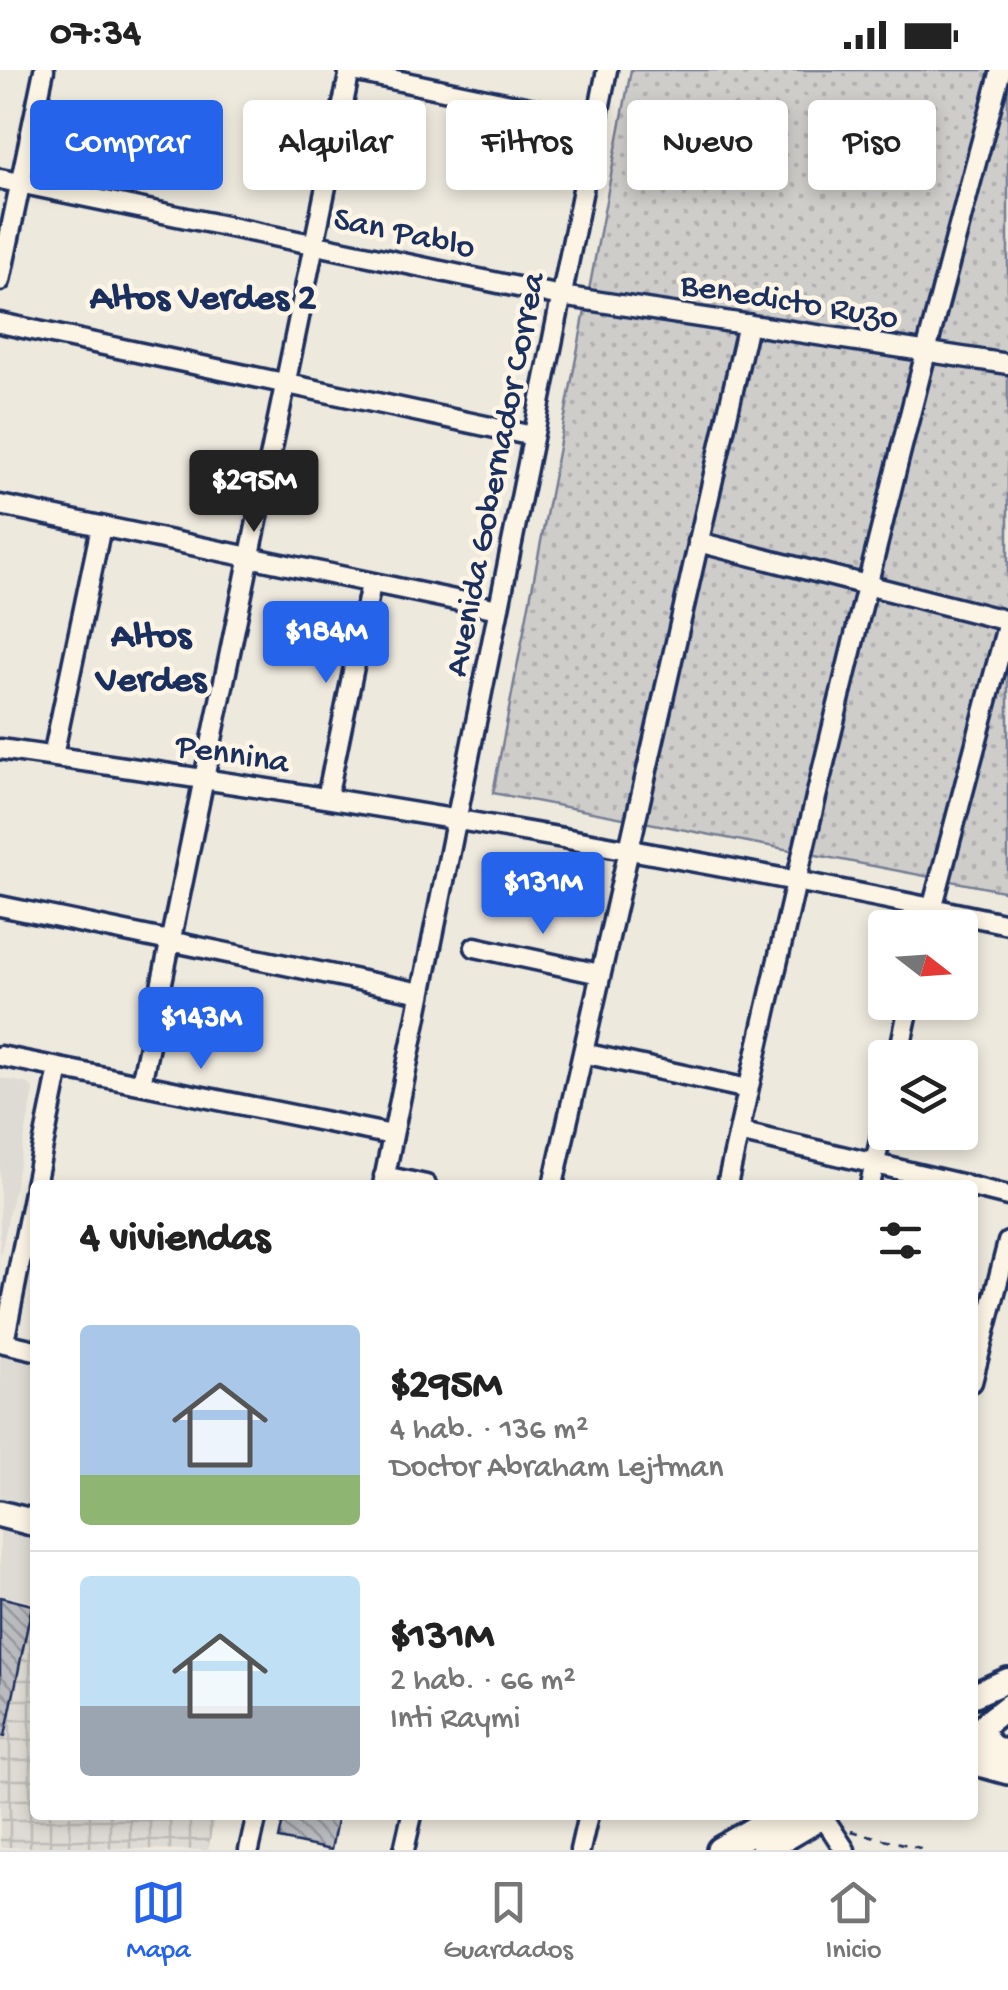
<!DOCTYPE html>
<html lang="es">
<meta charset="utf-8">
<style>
body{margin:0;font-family:"Gochi Hand",sans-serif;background:#f6f6f6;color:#222;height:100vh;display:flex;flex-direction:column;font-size:38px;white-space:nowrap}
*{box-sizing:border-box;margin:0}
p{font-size:32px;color:#767676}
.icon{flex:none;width:55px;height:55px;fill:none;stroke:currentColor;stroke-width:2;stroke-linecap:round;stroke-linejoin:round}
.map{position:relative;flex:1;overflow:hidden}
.panel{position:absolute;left:30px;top:1110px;width:948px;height:640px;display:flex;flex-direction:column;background:#fff;border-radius:10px;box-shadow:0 5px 15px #0003}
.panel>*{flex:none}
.top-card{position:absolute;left:30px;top:30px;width:950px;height:90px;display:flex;gap:20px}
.needle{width:65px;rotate:107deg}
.fabs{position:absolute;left:868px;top:840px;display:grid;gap:20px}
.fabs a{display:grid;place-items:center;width:110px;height:110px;border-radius:10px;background:#fff;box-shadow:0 5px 15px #0003;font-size:50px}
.price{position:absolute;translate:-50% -85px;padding:0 22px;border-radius:10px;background:#2563eb;color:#fff;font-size:32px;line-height:65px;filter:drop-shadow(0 2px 5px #0008)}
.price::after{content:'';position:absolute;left:50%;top:60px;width:30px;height:22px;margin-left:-15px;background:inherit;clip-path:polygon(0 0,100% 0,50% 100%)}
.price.current{background:#222;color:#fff}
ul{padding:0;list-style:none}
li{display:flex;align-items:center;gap:30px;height:250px;padding:0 50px}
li+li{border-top:2px solid #e0e0e0}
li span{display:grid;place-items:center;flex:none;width:280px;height:200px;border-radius:10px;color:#555}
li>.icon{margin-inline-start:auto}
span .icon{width:120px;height:120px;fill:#fffc;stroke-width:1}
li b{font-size:42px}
h2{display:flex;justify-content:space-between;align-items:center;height:120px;padding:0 50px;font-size:42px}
.pill{padding:0 35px;border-radius:10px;background:#fff;box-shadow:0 5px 15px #0003;font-size:35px;line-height:90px}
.pill.current{background:#2563eb;color:#fff}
.status{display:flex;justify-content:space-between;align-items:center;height:70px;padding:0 50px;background:#fff;direction:ltr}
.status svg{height:28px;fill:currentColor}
.menu{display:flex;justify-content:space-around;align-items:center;height:140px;border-top:2px solid #e0e0e0;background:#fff;font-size:28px;color:#767676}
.menu a{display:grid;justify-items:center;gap:5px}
.menu .current{color:#2563eb}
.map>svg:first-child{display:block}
</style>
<div class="status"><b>07:34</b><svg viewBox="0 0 49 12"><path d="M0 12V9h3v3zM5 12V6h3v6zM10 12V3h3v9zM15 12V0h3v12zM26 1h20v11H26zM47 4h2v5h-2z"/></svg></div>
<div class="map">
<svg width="1008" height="1780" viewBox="0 0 1008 1780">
<defs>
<pattern id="industrial-grid" width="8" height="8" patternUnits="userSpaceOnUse" patternTransform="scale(2.5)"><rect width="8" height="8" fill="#dedbd4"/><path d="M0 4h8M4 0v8" fill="none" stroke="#bebcb8"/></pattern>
<pattern id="grass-dots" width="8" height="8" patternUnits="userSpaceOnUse" patternTransform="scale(2.5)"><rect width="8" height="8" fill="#cfcdca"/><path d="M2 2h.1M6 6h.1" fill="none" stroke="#b1b0b0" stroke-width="1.8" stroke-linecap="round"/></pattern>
<pattern id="building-back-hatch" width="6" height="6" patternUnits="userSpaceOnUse" patternTransform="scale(2.5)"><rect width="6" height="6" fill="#babbbe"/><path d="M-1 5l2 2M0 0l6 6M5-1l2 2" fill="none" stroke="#96989e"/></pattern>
</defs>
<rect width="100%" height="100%" fill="#eee9dd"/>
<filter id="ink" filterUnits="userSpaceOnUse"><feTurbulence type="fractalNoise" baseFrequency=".01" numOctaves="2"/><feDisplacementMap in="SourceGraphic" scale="20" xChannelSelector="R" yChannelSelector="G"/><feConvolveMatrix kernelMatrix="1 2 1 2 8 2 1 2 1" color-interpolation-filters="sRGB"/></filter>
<g filter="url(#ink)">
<path fill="#dedbd4" d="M0,1008L29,1014L34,1021L0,1188Z
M0,1281L35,1289V1533L0,1525Z"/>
<path fill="url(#industrial-grid)" d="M0,1527L35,1535V1745H215L208,1780L0,1777Z"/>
<path fill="url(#grass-dots)" stroke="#757e94" stroke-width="2.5" d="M631,0H1008V822L493,723Z"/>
<path fill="url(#building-back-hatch)" stroke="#1b2f5e" stroke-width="2.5" d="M0,1527L32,1535L5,1666H0Z
M284,1745H338L331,1780L279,1769Z"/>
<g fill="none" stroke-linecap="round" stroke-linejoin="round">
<defs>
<path id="minor" d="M348,0L596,52
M0,109L561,226L1008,294
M0,211L44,0
M0,253L533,366
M0,435L498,539
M698,472L1008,551
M0,679C337,727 675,783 1008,854
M53,686L101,457
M327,728L371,514
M0,836L421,923
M927,858L1008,552
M475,877L600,904
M583,983L748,1019
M0,986L392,1065
M898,988L910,932
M141,1014L350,0
M739,1062L965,1115
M384,1106L426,1115
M35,1115L59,998
M383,1115L607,0
M553,1115L748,254
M727,1115C810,741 900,369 1001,0
M870,1115L885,1048
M972,1117L1008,1126
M0,1271L6,1262L35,1117
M0,1272L35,1280
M972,1312L1008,1172
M822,1745L845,1780
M249,1780L257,1745
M404,1780L412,1745
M580,1780L588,1745"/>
<path id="tertiary" d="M972,1626L1008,1610
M980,1658L1008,1636"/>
<path id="secondary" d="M0,1444L35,1453
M979,1661L990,1677L1008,1686
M972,1691L1008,1701
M720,1780L779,1745
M764,1780L823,1745"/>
</defs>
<use href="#minor" stroke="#1b2f5e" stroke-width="25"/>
<use href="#tertiary" stroke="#1b2f5e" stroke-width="30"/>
<use href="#secondary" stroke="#1b2f5e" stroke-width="32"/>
<path stroke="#1b2f5e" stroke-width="2.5" stroke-dasharray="8 8" stroke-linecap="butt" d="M851,1761L928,1780"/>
<use href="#minor" stroke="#fcf5e5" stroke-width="18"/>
<use href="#tertiary" stroke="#fcf5e5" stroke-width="22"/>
<use href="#secondary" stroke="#fcf5e5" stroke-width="25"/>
</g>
</g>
<g text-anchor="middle" stroke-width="9" stroke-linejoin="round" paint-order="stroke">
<g font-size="35" fill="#1b2f5e" stroke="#fcf5e5">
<text transform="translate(405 160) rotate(12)" y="12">San Pablo</text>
<text transform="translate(790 228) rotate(9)" y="12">Benedicto Ruzo</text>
<text transform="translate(492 404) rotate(-79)" y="12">Avenida Gobernador Correa</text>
<text transform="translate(233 681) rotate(9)" y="12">Pennina</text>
</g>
<g font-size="38" font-weight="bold" fill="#1b2f5e" stroke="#fcf5e5">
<text x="203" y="237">Altos Verdes 2</text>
<text x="151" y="575">Altos<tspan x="151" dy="44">Verdes</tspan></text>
</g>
</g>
</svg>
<div class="fabs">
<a><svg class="needle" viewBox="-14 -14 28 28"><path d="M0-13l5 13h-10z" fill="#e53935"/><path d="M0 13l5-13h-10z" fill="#767676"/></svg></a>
<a><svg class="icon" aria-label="layers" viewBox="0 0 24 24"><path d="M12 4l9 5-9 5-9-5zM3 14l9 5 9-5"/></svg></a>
</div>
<b class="price current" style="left:254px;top:465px">$295M</b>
<b class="price" style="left:326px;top:616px">$184M</b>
<b class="price" style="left:543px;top:867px">$131M</b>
<b class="price" style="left:201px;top:1002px">$143M</b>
<div class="top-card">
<a class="pill current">Comprar</a>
<a class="pill">Alquilar</a>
<a class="pill">Filtros</a>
<a class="pill">Nuevo</a>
<a class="pill">Piso</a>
</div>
<section class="panel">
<h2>4 viviendas<svg class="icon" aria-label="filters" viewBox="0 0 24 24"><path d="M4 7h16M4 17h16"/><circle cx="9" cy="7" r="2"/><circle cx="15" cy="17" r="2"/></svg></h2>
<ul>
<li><span style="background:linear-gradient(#a9c7e8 75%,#8fb573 0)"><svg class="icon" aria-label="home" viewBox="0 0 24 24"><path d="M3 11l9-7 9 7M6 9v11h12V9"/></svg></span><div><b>$295M</b><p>4 hab. · 136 m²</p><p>Doctor Abraham Lejtman</p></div></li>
<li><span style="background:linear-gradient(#bfe0f5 65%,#9aa5b1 0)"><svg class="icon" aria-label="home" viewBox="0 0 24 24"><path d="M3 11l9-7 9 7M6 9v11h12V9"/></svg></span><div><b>$131M</b><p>2 hab. · 66 m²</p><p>Inti Raymi</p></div></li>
</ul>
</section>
</div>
<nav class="menu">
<a class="current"><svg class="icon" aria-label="map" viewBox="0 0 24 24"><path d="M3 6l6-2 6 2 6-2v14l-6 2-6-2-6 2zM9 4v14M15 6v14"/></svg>Mapa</a>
<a><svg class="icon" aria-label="saved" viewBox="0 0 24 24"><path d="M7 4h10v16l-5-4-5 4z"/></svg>Guardados</a>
<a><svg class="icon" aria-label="home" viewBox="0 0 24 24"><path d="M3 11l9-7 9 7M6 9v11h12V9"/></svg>Inicio</a>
</nav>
